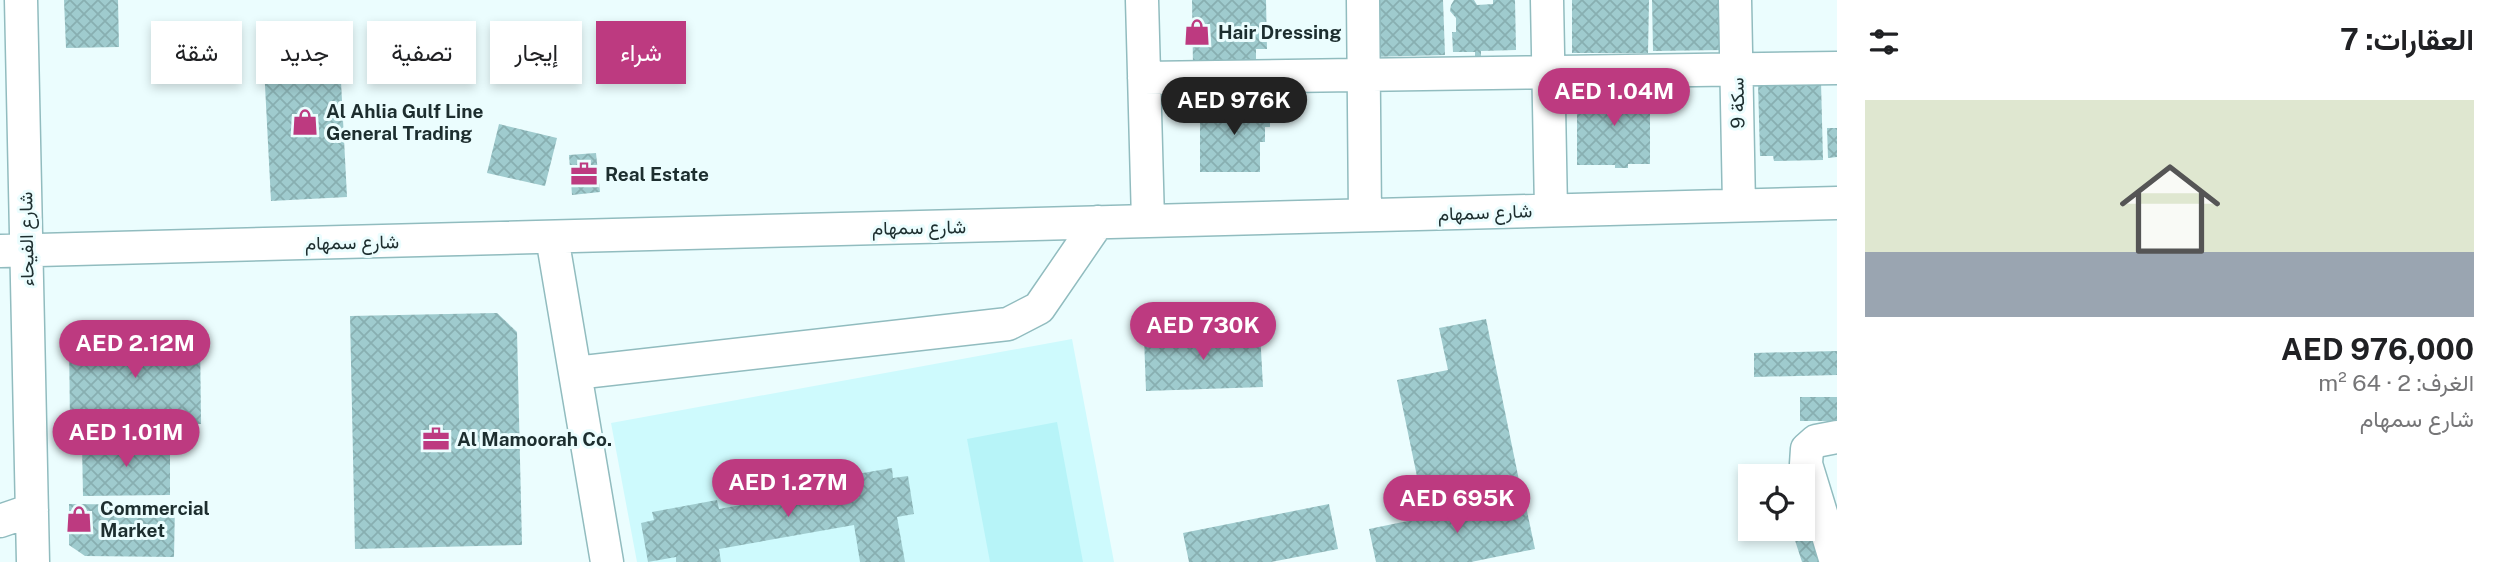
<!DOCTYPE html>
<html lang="ar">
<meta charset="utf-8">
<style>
body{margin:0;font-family:"Public Sans",Vazirmatn,sans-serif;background:#f6f6f6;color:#202124;direction:rtl;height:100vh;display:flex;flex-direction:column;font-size:26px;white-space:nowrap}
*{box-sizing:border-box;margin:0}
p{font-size:23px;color:#757577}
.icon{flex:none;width:38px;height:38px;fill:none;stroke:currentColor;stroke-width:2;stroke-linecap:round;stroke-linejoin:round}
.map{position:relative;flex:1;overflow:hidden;direction:ltr}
.drawer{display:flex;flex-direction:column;background:#fff;width:665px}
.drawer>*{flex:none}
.hud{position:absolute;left:21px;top:21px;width:665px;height:63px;direction:rtl;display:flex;gap:14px}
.buttons{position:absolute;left:1738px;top:464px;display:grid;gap:14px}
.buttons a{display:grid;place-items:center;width:77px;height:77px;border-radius:0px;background:#fff;box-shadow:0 4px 10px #0003;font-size:35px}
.price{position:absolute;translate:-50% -60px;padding:0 16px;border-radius:24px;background:#bd3a80;color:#fff;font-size:23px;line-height:46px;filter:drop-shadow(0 2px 4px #0008)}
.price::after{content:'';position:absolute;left:50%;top:42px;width:21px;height:16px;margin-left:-10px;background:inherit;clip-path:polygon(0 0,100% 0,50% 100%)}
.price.current{background:#222;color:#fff}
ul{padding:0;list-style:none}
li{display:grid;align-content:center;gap:14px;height:371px;padding:0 28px}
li+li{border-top:2px solid #e0e0e0}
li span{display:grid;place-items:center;height:217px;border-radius:0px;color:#555}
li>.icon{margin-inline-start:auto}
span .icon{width:126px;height:126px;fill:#fffc;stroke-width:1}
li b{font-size:30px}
h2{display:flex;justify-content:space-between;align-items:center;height:84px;padding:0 28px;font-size:30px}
.tag{padding:0 24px;border-radius:0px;background:#fff;box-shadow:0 4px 10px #0003;font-size:24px;line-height:63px}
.tag.current{background:#bd3a80;color:#fff}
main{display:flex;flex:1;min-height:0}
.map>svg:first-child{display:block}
</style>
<main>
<section class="drawer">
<h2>العقارات: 7<svg class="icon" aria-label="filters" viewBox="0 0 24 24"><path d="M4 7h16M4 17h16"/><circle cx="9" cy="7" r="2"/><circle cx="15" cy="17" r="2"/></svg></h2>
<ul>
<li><span style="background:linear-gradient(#dfe7d0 70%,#9aa5b1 0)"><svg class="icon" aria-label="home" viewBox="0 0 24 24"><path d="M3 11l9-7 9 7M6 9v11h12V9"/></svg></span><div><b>AED 976,000</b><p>الغرف: 2 · 64 m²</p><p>شارع سمهام</p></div></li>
</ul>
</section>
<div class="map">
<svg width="1837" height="562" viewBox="0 0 1837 562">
<defs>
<pattern id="building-cross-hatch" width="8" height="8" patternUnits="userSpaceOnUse" patternTransform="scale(1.75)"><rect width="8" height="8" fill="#9fcbce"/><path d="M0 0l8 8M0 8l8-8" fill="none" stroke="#88afb1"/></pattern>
</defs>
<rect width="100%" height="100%" fill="#ebfdfe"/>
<path fill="#cefafd" d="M1072,339L1114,562H637L611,423Z"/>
<path fill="#b7f4f8" d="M1057,422L1083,562H990L967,439Z"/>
<path fill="url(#building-cross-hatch)" d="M64,0H118L119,47L66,48Z
M1192,0H1266L1267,49H1256V66L1193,67Z
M1369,0H1443L1445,55L1370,57Z
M1474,0L1477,5L1493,4V0H1515L1516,50L1481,51V56H1475V52H1453L1452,32H1456V18L1450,11L1451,5L1454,0Z
M1572,0H1649L1648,53H1572Z
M1652,0H1722L1724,50L1653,51Z
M339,43L347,197L271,201L263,47Z
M1821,82L1823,160L1774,161L1773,156H1760L1758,83Z
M1650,90V164H1628V168H1615V165H1577V91Z
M1222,100H1270V127H1265V142H1260V172H1200V113H1222Z
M499,124L557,138L545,186L487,173Z
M1827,128H1837V157L1828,158Z
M596,153L600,192L572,195L569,155Z
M497,313L517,332L522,545L355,549L350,316Z
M1486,319L1522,495L1425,515L1397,380L1448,370L1439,328Z
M1260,332L1263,387L1146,391L1144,337Z
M200,335L201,424L70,426L69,336Z
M1837,351V375L1754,377V353Z
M1800,397H1837V421H1800Z
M170,442V495L83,496L82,443Z
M892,468L893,478L908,476L914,514L897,517L905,562H860L854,525L719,549L721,562H676V557L648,562L641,523L654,520L652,512L717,500L719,509L757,502L754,485L786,480L789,497L823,490L822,480Z
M1795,469L1797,476H1774V475Z
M1802,495L1824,562H1802L1791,528H1802Z
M1524,497L1535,549L1471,562H1376L1369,529Z
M69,504L175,505L174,557L85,556L69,545Z
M1329,504L1338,549L1271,562H1189L1183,533Z"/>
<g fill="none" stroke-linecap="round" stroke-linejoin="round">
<defs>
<path id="minor" d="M21,0L33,562
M1142,0L1148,221
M1363,0L1365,215
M1547,0L1551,210
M1735,0L1739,205
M1144,78L1837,68
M552,237L607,562
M0,251L1837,203
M575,373L1008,324L1039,308L1098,222
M0,521L32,510
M1836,562L1806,464L1807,449L1816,441L1837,437"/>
</defs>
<use href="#minor" stroke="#91bcbf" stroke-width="35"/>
<use href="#minor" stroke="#fff" stroke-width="32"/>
</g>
<defs>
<symbol id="shop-bare" viewBox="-9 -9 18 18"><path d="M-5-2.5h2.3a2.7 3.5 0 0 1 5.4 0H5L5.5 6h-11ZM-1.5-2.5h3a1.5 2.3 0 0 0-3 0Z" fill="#bd3a80" stroke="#ebfdfe" stroke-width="2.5" paint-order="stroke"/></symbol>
<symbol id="office-bare" viewBox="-9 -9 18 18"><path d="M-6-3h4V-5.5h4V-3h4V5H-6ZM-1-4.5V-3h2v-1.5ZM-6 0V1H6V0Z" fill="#bd3a80" stroke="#ebfdfe" stroke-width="2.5" paint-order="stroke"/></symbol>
</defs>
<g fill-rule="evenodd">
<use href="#shop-bare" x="1178" y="13" width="38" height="38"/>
<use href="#shop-bare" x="286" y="103" width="38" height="38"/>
<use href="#office-bare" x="565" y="155" width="38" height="38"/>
<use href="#office-bare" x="417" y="420" width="38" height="38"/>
<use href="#shop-bare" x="60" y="500" width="38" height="38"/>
</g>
<g text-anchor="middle" stroke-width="6" stroke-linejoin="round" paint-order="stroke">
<g font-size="19" font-weight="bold" fill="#1d2e2f" stroke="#ebfdfe" text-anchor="start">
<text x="1218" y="39">Hair Dressing</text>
<text x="326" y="118">Al Ahlia Gulf Line<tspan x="326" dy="22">General Trading</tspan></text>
<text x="605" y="181">Real Estate</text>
<text x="457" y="446">Al Mamoorah Co.</text>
<text x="100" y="515">Commercial<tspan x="100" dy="22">Market</tspan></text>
</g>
<g font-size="19" fill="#1d2e2f" stroke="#ebfdfe">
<text transform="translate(1737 103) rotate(-91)" y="7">سكة 9</text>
<text transform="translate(1485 212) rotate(-2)" y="7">شارع سمهام</text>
<text transform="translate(919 227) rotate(-1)" y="7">شارع سمهام</text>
<text transform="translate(26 239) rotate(-91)" y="7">شارع الفيحاء</text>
<text transform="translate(352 242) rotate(-1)" y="7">شارع سمهام</text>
</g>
</g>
</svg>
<div class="buttons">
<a><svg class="icon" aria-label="locate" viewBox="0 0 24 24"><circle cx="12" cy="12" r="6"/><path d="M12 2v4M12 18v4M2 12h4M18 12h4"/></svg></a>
</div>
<b class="price" style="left:1614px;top:128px">AED 1.04M</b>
<b class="price current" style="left:1234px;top:137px">AED 976K</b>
<b class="price" style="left:1203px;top:362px">AED 730K</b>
<b class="price" style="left:135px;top:380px">AED 2.12M</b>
<b class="price" style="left:126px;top:469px">AED 1.01M</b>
<b class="price" style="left:788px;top:519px">AED 1.27M</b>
<b class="price" style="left:1457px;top:535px">AED 695K</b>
<div class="hud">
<a class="tag current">شراء</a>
<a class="tag">إيجار</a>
<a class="tag">تصفية</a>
<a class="tag">جديد</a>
<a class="tag">شقة</a>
</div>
</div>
</main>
